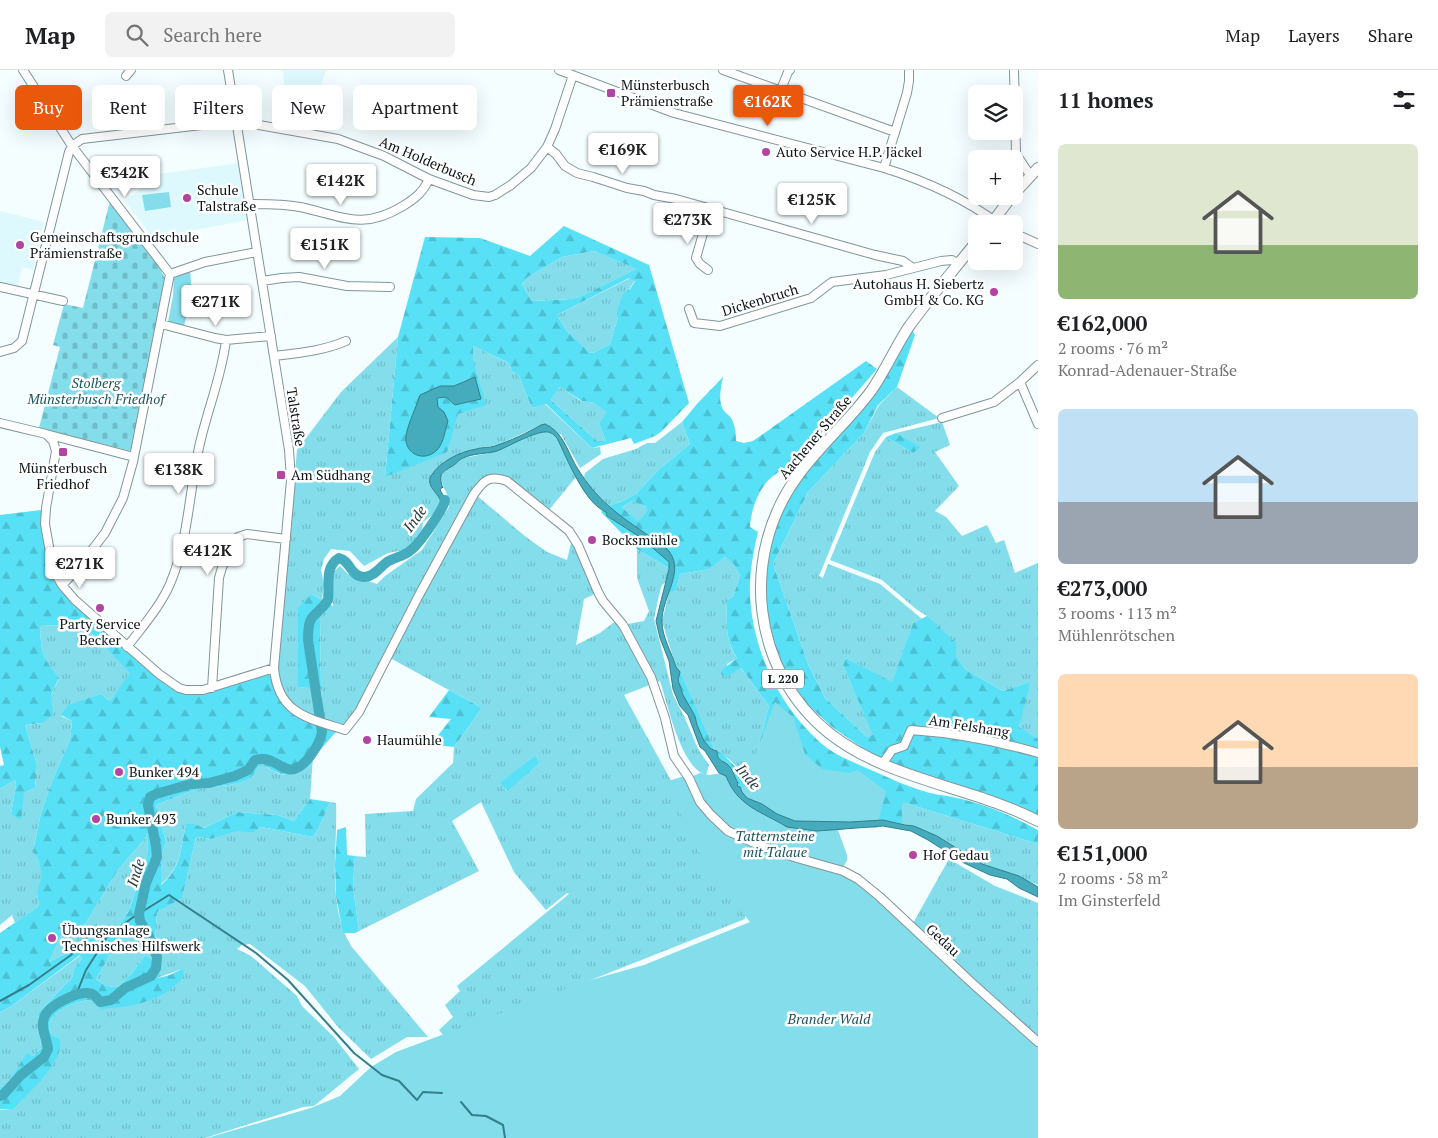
<!DOCTYPE html>
<meta charset="utf-8">
<style>
body{margin:0;font-family:"PT Serif",serif;background:#f2f2f2;color:#202124;height:100vh;display:flex;flex-direction:column;font-size:19px;white-space:nowrap}
*{box-sizing:border-box;margin:0}
p{font-size:16px;color:#757577}
.icon{flex:none;width:28px;height:28px;fill:none;stroke:currentColor;stroke-width:2;stroke-linecap:round;stroke-linejoin:round}
.map{position:relative;flex:1;overflow:hidden}
.panel{display:flex;flex-direction:column;background:#fff;width:400px}
.panel>*{flex:none}
.hud{position:absolute;left:15px;top:15px;width:475px;height:45px;display:flex;gap:10px}
.controls{position:absolute;left:968px;top:15px;display:grid;gap:10px}
.controls a{display:grid;place-items:center;width:55px;height:55px;border-radius:8px;background:#fff;box-shadow:0 5px 20px #0002;font-size:25px}
.price{position:absolute;translate:-50% -42px;padding:0 11px;border-radius:5px;background:#fff;color:#222;font-size:16px;line-height:32px;filter:drop-shadow(0 1px 2px #0008)}
.price::after{content:'';position:absolute;left:50%;top:30px;width:15px;height:11px;margin-left:-8px;background:inherit;clip-path:polygon(0 0,100% 0,50% 100%)}
.price.on{background:#ea580c;color:#fff}
ul{padding:0;list-style:none}
li{display:grid;align-content:center;gap:10px;height:265px;padding:0 20px}
li span{display:grid;place-items:center;height:155px;border-radius:8px;color:#555}
li>.icon{margin-inline-start:auto}
span .icon{width:90px;height:90px;fill:#fffc;stroke-width:1}
li b{font-size:21px}
h2{display:flex;justify-content:space-between;align-items:center;height:60px;padding:0 20px;font-size:21px}
.pill{padding:0 18px;border-radius:8px;background:#fff;box-shadow:0 5px 20px #0002;font-size:18px;line-height:45px}
.pill.on{background:#ea580c;color:#fff}
header{display:flex;align-items:center;gap:30px;box-sizing:border-box;height:70px;padding:0 25px;background:#fff;border-bottom:1px solid #e0e0e0}
header strong{font-size:24px}
nav{display:flex;gap:28px;margin-inline-start:auto;font-size:18px}
.search{width:350px;height:45px;background:#f2f2f2;display:flex;align-items:center;gap:12px;box-sizing:border-box;padding:0 18px;border-radius:8px;color:#757577;font-size:19px}
main{display:flex;flex:1;min-height:0}
.map>svg:first-child{display:block}
</style>
<header>
<strong>Map</strong>
<div class="search"><svg class="icon" aria-label="search" viewBox="0 0 24 24"><circle cx="10" cy="10" r="6"/><path d="M15 15l6 6"/></svg>Search here</div>
<nav><a>Map</a><a>Layers</a><a>Share</a></nav>
</header>
<main>
<div class="map">
<svg width="1038" height="1068" viewBox="0 0 1038 1068">
<defs>
<pattern id="grass-tufts" width="24" height="20" patternUnits="userSpaceOnUse" patternTransform="scale(1.25)"><rect width="24" height="20" fill="#83ddeb"/><path d="M3 7l-1-3M5 7V3M7 7l1-3M15 17l-1-3M17 17v-4M19 17l1-3" fill="none" stroke="#70bdc9"/></pattern>
<pattern id="forest-firs" width="22" height="20" patternUnits="userSpaceOnUse" patternTransform="scale(1.25)"><rect width="22" height="20" fill="#58e1f6"/><path d="M5 1l3.5 6h-7zM16 11l3.5 6h-7z" fill="#4bc0d2"/></pattern>
<pattern id="cemetery-stones" width="16" height="16" patternUnits="userSpaceOnUse" patternTransform="scale(1.25)"><rect width="16" height="16" fill="#83ddeb"/><path d="M2 7V4a2 2 0 0 1 4 0v3zM10 15v-3a2 2 0 0 1 4 0v3z" fill="#70bdc9"/></pattern>
</defs>
<rect width="100%" height="100%" fill="#f4fdff"/>
<path fill="#def9fd" d="M283,0H326L316,31L297,30L285,24Z
M239,93L248,150L153,168L125,131L160,104Z
M0,141L44,152L33,200L22,197L18,216L0,212Z"/>
<path fill="url(#grass-tufts)" fill-rule="evenodd" d="M594,181L638,199L579,227L571,229L532,231L522,214L528,207L562,187Z
M630,208L635,210L618,237V247L610,274L593,283L589,282L566,260L557,245Z
M398,267L385,407L473,290V276L509,293L512,301L519,306L532,338L545,334L592,378L600,377L601,384L580,398L561,364L560,365L548,355H541L498,375L479,378L460,384L445,391L431,406L433,420L440,427L441,438L423,452L422,459L410,476L404,480L388,483L364,496L350,481L331,479L324,489L321,500L324,514L322,530L311,524L299,617L314,618L316,648C288,638 287,633 277,605L297,380L341,322Z
M560,317L581,331L594,333L608,342L599,353L606,371H597L551,330Z
M897,317L939,348L883,363L870,382L819,506L823,508L828,494L880,514L922,549L913,553L892,613L846,588L843,595L874,666L867,667L825,628L808,594L773,494L808,422L864,363L879,335Z
M682,352L690,374L658,400L637,423L621,432L607,436C598,428 590,419 584,407L585,403L603,389L636,379L647,373H655Z
M942,352L950,375L935,382L959,416L935,441L946,447L962,466L987,455L996,473L1004,470L1015,503L1038,493V669L1019,658L1026,613L1003,621L966,600L927,546L916,539L882,510L830,490L875,382L886,367L913,383L920,377L896,363Z
M548,361L557,368L576,407L549,440L507,409L481,412L354,645L345,657L324,649L321,619L320,546L333,536L332,503L340,496L348,504L377,514L385,506L422,480L449,437L448,427L440,408L441,405L448,398L453,396L463,388L490,383L528,366Z
M476,425L526,467L547,482L567,490L572,469L597,523L584,529L576,575L600,563L617,550L622,555L644,551L649,541L637,508V479L670,499L666,512L662,515L659,525L654,549L673,625L684,646L698,679L709,695L706,705C681,698 668,635 660,611L624,625L745,845V849L449,966H444L439,960L453,947L445,935L460,921L457,916L569,824L567,823L546,840L514,802L481,732L452,751L479,801L359,861L353,816L355,786L366,787L365,744L413,741L416,729L453,693L454,677L482,638L390,588ZM535,687L540,693L506,721L501,713Z
M632,431L646,437L648,442L638,453L622,437Z
M725,487L734,493L740,505L733,527L727,530C726,550 725,571 737,588L727,594L729,605L740,597L769,636L756,686L749,702L740,700L730,690L714,679L676,597L662,551L669,523L676,519L680,504L710,499Z
M83,554L131,603L110,631L101,624L88,629L61,646L72,651L70,670L53,709L41,743L33,781C38,788 44,798 42,808C39,822 36,819 39,836L15,853L12,845L0,855V719L15,710L16,715L11,744L24,723L35,718L37,695L25,655L43,653L51,625L59,609C42,587 41,582 40,555L79,556Z
M313,687L310,729L294,751L278,745L237,742L204,758L195,754H186C180,780 182,797 160,815L161,786L166,772L156,735C170,730 185,722 200,719C214,716 239,716 250,708C256,704 256,698 262,694C287,712 294,707 313,687Z
M330,732L336,733C338,781 326,833 351,876L428,967H407L371,989L338,957L305,916L250,874L242,875L237,879L251,886L297,926L302,936L334,967L359,999L314,1036L303,1037L205,1068H0V1040H12L59,968L52,965C51,963 49,960 49,957C49,941 78,930 91,930L100,939L182,899L157,908L160,895L155,871L157,842L182,827L196,767L211,769L237,760L254,763L261,757L313,767L319,757Z
M902,732L1038,774V815L982,794L937,766L914,756L902,754Z
M147,761L148,782L139,810L129,841L120,854L101,862L65,884L49,892L63,861L85,854L118,800L146,767Z
M949,789L995,816L1038,833V968L912,855Z
M126,867L148,870L155,892L145,885L132,903L118,917L106,916L96,909L107,890L111,874Z
M81,885L82,889L74,899L72,908L38,943L41,978L17,1001L7,1015L0,1017V942L10,937Z"/>
<path fill="url(#forest-firs)" fill-rule="evenodd" d="M564,156L649,195L689,333L662,361L655,366L634,374L631,368L592,378L546,334L532,338L519,306L512,301L509,293L473,276V290L486,335L458,344L447,382L385,407L398,267L425,167L480,168L530,186ZM594,181L637,199L579,227L571,229L532,231L522,214L528,207L562,187ZM629,208L635,211L630,219L623,224L618,237V247L610,274L593,283L589,282L566,260L557,245ZM465,310L481,329L455,335L446,327L437,328L438,337L444,342V362L441,372L406,366L440,316H454ZM560,317L582,331L594,333L607,342L599,353L606,371H597L551,330Z
M911,259L915,265L897,317L878,335L864,363L808,422L773,494L808,594L825,628L867,667L873,665L843,595L846,588L892,612L913,553L927,546L956,573V586L966,600L1003,621L1026,613L1030,614L1019,657L1038,669V746L994,726L887,692L864,679L832,657L807,634L783,599L769,560L764,518L772,467L784,438L804,405L876,322Z
M866,291L877,299L790,399C765,401 751,434 750,457L758,462C753,483 749,505 750,526C753,583 782,642 827,678C838,686 851,691 864,697C883,705 903,715 923,721C934,725 946,725 957,728C985,734 1013,746 1038,760V774L902,732V754L883,750L850,752L747,728L737,716L738,713L730,696C723,692 717,690 717,681C730,687 734,702 749,702L756,686L769,636L741,598L726,607L721,604L722,600L737,588C725,570 726,551 727,530L733,527L740,505L734,494L725,487L710,499L680,504L676,520L669,523L673,508L666,478L634,457L607,436L621,432L637,423L658,400L690,374L682,352L697,334L723,307C721,317 719,326 721,335C723,342 727,343 731,348C735,354 736,364 736,371L744,373L753,371ZM632,431L646,437L647,442L638,452L622,437Z
M896,363L921,377L913,383L886,367Z
M41,440L47,486L54,512L93,550L185,622L270,603L283,633L337,661C327,671 301,706 288,705C279,705 269,699 262,694C256,698 256,704 250,708C239,716 214,716 200,719C185,722 170,730 156,735L166,772L161,786V815C182,797 180,780 186,754H195L204,758L237,742L278,745L294,751L310,729L330,732L319,757L313,767L261,757L254,763L237,761L211,769L196,767L182,828L157,842L155,871L126,867L112,874L107,890L96,909L106,916L118,917L132,903L145,885L160,895L158,908L170,905L183,899L184,906C164,932 131,937 100,939L91,930C78,930 49,941 49,957C49,960 51,963 52,965L59,968C68,989 26,1025 12,1040L0,1039V1017L7,1015L27,983L33,986L41,978L38,943L72,908L74,899L82,889L80,885L10,937L0,942V863L39,836L37,822L42,806L39,791L33,781L41,743L53,709L70,670L72,651L61,645L68,635L101,624L110,631L130,603L83,554L79,556L40,555C41,582 42,587 59,608L51,625L53,644L43,653L25,655L37,695L35,718L24,723L21,750L11,744L16,715L15,710L0,719V696L4,695L0,677V445ZM147,763L148,782L139,810L129,841L120,854L101,862L65,884L49,892L63,861L85,854L118,800L146,767Z
M603,440L606,442L607,446C615,448 665,484 668,491C669,493 669,496 670,499L637,479L601,442Z
M311,524L333,536L320,546L321,619L298,617V538Z
M680,602L714,679L713,680L708,677L704,671L697,655L695,646L686,633L678,610Z
M449,620L482,638L454,677L436,675V668L451,649L429,647Z
M535,686L540,693L507,721L500,713Z
M346,757L347,785L355,786L353,816L359,861L355,863H343L336,826L335,794L337,760Z"/>
<path fill="url(#cemetery-stones)" d="M110,131L159,196L165,209L131,381L39,358L60,277L53,275L64,234L83,238Z"/>
<path fill="#83ddeb" d="M169,122L171,137L145,141L142,125Z
M190,200L192,224L184,256L168,252L173,226L174,205Z
M775,632L793,647L805,684L822,699L849,703L858,700L886,721L877,758L861,757L838,760L847,785V790L843,798L851,807L860,813L1038,976V1068H207L311,1038L340,1026L371,997L396,982L587,911L644,895L750,852L715,809L697,779L666,712L684,706L691,707L700,703L709,705L731,702L742,720Z"/>
<path fill="#44acbc" stroke="#347f8a" d="M475,307L481,329L455,335L446,327L437,328L438,337L444,342L448,351C445,359 444,373 437,380C424,393 404,384 406,366C408,353 416,338 420,325L440,316H454Z
M545,354C563,362 567,380 576,396C601,438 628,450 666,478C688,499 661,527 662,552C662,567 672,583 676,597L680,602L678,610L683,625L695,646L697,655L704,671L711,679L717,681C717,693 725,690 730,697C733,701 735,708 738,713L737,716L740,717L742,722L747,728L762,734L777,744L795,751L850,752L883,750L905,755L914,756L937,766L982,794L1019,806L1038,817V827L1019,818L1007,809L990,805L964,793L928,770L911,761L883,756L817,761L787,757C761,741 738,737 726,706L719,703L705,681L700,677L688,645L680,636L673,619L669,591L660,568L656,551L669,499V492L640,467L607,446L606,442C584,433 567,388 557,368C555,366 553,364 551,363C541,357 508,377 497,381C487,384 474,383 463,388C460,389 457,393 454,395C443,402 437,403 443,418L442,417L440,420L448,433L443,444L439,440C448,426 424,420 431,406C440,391 460,382 476,379C482,377 489,378 495,376C510,371 527,363 541,355Z"/>
<g fill="none" stroke-linecap="round" stroke-linejoin="round">
<path stroke="#347f8a" stroke-width="2" d="M76,925L86,900L107,867L132,848L169,825L256,883L288,910L354,983L382,1005L399,1011L417,1030L423,1022L442,1023
M0,931L29,915L71,885L89,865L107,867
M461,1032L472,1045L486,1046L503,1055L505,1068"/>
<path stroke="#44acbc" stroke-width="10" d="M0,1026L3,1025L21,1005L44,987L48,979C47,968 40,958 44,948C47,936 76,922 88,923C94,923 96,927 100,932L111,930L125,918L151,906L156,898L157,887L148,864L140,851L139,844L146,813L157,787L156,776L148,735L150,727L156,724L191,714L209,713L235,706L248,700L255,690C272,686 274,695 288,699C303,703 320,674 322,662L308,570C308,540 315,550 328,530C330,515 324,497 339,488C351,491 350,507 365,507C375,506 380,497 387,492C395,487 405,486 411,480C419,474 444,439 445,430"/>
<defs>
<path id="minor" d="M23,0L72,76L170,204L205,192L257,182
M228,0L289,380L291,410L274,598C278,644 308,648 345,660L359,642L418,527L474,424C484,410 489,405 507,411L569,461L578,475L598,522L603,531L623,555L651,607L665,648L674,686L689,708L700,732L711,745L728,761L761,776L797,788L843,801L858,809L880,827L972,913L1038,972
M559,0L674,43L884,98C926,111 964,128 999,154
M723,0L895,62
M1014,0L1016,84L1030,105
M126,6L131,0
M780,22L788,2L790,0
M287,28L292,30L289,60
M547,77L556,84L565,96L577,103L593,107L627,118L644,121L654,125L676,129L769,155L875,185L903,191L913,198
M884,98L907,23L909,11V0
M250,134C266,134 283,134 300,137C342,146 362,161 403,136C416,128 423,122 429,109
M1014,163L1038,174
M708,200L700,194L696,188L710,139
M262,211L282,208L299,207L347,216L390,217
M0,217L63,231
M689,239L694,253L720,256L811,228L832,212L886,205L941,191L952,190L959,194
M161,254L215,268L226,270L271,266
M0,282L14,278L22,271L69,82L72,76L82,69L236,51L338,69L384,86L429,109L473,125L489,127L495,125L511,115L531,98L547,77L555,59L573,5
M274,286C298,283 323,281 346,271
M1020,312L1038,354
M942,348L994,332L1020,312L1038,295
M0,353L46,364L53,371L56,381L46,438L45,454L53,499L62,515L75,530L159,604L179,618L186,620H203L274,598
M46,364L134,387
M62,515L75,502L105,463L123,428L133,392L170,204
M127,577C142,557 160,537 170,514C189,469 189,420 200,373C208,338 222,305 226,270
M212,618L219,508C222,494 230,479 238,467L247,464L286,469
M883,693L892,680L904,676L911,660C954,663 997,671 1038,683"/>
<path id="major" d="M1014,124L1038,98
M991,154L1012,126
M976,172C954,200 929,228 908,258C895,278 885,301 871,321C849,351 819,376 797,407C739,487 752,601 829,663C890,711 971,716 1038,751"/>
</defs>
<use href="#minor" stroke="#80969a" stroke-width="10"/>
<use href="#major" stroke="#80969a" stroke-width="12"/>
<use href="#minor" stroke="#fff" stroke-width="8"/>
<use href="#major" stroke="#fff" stroke-width="10"/>
</g>
<g fill="#b344a2" stroke="#fff" stroke-width="2">
<rect x="606" y="18" width="10" height="10" rx="2.5"/>
<circle cx="766" cy="82" r="5"/>
<circle cx="187" cy="128" r="5"/>
<circle cx="20" cy="175" r="5"/>
<circle cx="994" cy="222" r="5"/>
<rect x="58" y="377" width="10" height="10" rx="2.5"/>
<rect x="276" y="400" width="10" height="10" rx="2.5"/>
<circle cx="592" cy="470" r="5"/>
<circle cx="100" cy="538" r="5"/>
<circle cx="367" cy="670" r="5"/>
<circle cx="119" cy="702" r="5"/>
<circle cx="96" cy="749" r="5"/>
<circle cx="913" cy="785" r="5"/>
<circle cx="52" cy="868" r="5"/>
</g>
<g text-anchor="middle" stroke-width="5" stroke-linejoin="round" paint-order="stroke">
<rect fill="#fff" stroke="#565b5c" stroke-width="1" x="762" y="599.5" width="42" height="19" rx="4"/>
<g font-size="12" font-weight="bold" fill="#0d1516">
<text x="783" y="613">L 220</text>
</g>
<g font-size="14" fill="#0d1516" stroke="#fff" text-anchor="start">
<text x="621" y="20">Münsterbusch<tspan x="621" dy="16">Prämienstraße</tspan></text>
<text x="776" y="87">Auto Service H.P. Jäckel</text>
<text x="197" y="125">Schule<tspan x="197" dy="16">Talstraße</tspan></text>
<text x="30" y="172">Gemeinschaftsgrundschule<tspan x="30" dy="16">Prämienstraße</tspan></text>
<text x="984" y="219" text-anchor="end">Autohaus H. Siebertz<tspan x="984" dy="16">GmbH &amp; Co. KG</tspan></text>
<text x="63" y="403" text-anchor="middle">Münsterbusch<tspan x="63" dy="16">Friedhof</tspan></text>
<text x="291" y="410">Am Südhang</text>
<text x="602" y="475">Bocksmühle</text>
<text x="100" y="559" text-anchor="middle">Party Service<tspan x="100" dy="16">Becker</tspan></text>
<text x="377" y="675">Haumühle</text>
<text x="129" y="707">Bunker 494</text>
<text x="106" y="754">Bunker 493</text>
<text x="923" y="790">Hof Gedau</text>
<text x="62" y="865">Übungsanlage<tspan x="62" dy="16">Technisches Hilfswerk</tspan></text>
</g>
<g font-size="14" fill="#0d1516" stroke="#fff">
<text transform="translate(428 91) rotate(23)" y="5">Am Holderbusch</text>
<text transform="translate(760 230) rotate(-17)" y="5">Dickenbruch</text>
<text transform="translate(296 347) rotate(81)" y="5">Talstraße</text>
<text transform="translate(815 367) rotate(-50)" y="5">Aachener Straße</text>
<text transform="translate(969 656) rotate(9)" y="5">Am Felshang</text>
<text transform="translate(943 870) rotate(43)" y="5">Gedau</text>
</g>
<g font-size="14" font-style="italic" fill="#1a545d" stroke="#fff">
<text x="96" y="318">Stolberg<tspan x="96" dy="16">Münsterbusch Friedhof</tspan></text>
<text x="775" y="771">Tatternsteine<tspan x="775" dy="16">mit Talaue</tspan></text>
<text x="829" y="954">Brander Wald</text>
</g>
<g font-size="15" font-style="italic" fill="#253c40" stroke="#fff">
<text transform="translate(415 449) rotate(-54)" y="5">Inde</text>
<text transform="translate(748 707) rotate(50)" y="5">Inde</text>
<text transform="translate(136 803) rotate(-72)" y="5">Inde</text>
</g>
</g>
</svg>
<div class="controls">
<a><svg class="icon" aria-label="layers" viewBox="0 0 24 24"><path d="M12 4l9 5-9 5-9-5zM3 14l9 5 9-5"/></svg></a>
<a>+</a>
<a>−</a>
</div>
<b class="price on" style="left:768px;top:57px">€162K</b>
<b class="price" style="left:623px;top:105px">€169K</b>
<b class="price" style="left:125px;top:128px">€342K</b>
<b class="price" style="left:341px;top:136px">€142K</b>
<b class="price" style="left:812px;top:155px">€125K</b>
<b class="price" style="left:688px;top:175px">€273K</b>
<b class="price" style="left:325px;top:200px">€151K</b>
<b class="price" style="left:216px;top:257px">€271K</b>
<b class="price" style="left:179px;top:425px">€138K</b>
<b class="price" style="left:208px;top:506px">€412K</b>
<b class="price" style="left:80px;top:519px">€271K</b>
<div class="hud">
<a class="pill on">Buy</a>
<a class="pill">Rent</a>
<a class="pill">Filters</a>
<a class="pill">New</a>
<a class="pill">Apartment</a>
</div>
</div>
<section class="panel">
<h2>11 homes<svg class="icon" aria-label="filters" viewBox="0 0 24 24"><path d="M4 7h16M4 17h16"/><circle cx="9" cy="7" r="2"/><circle cx="15" cy="17" r="2"/></svg></h2>
<ul>
<li><span style="background:linear-gradient(#dfe7d0 65%,#8fb573 0)"><svg class="icon" aria-label="home" viewBox="0 0 24 24"><path d="M3 11l9-7 9 7M6 9v11h12V9"/></svg></span><div><b>€162,000</b><p>2 rooms · 76 m²</p><p>Konrad-Adenauer-Straße</p></div></li>
<li><span style="background:linear-gradient(#bfe0f5 60%,#9aa5b1 0)"><svg class="icon" aria-label="home" viewBox="0 0 24 24"><path d="M3 11l9-7 9 7M6 9v11h12V9"/></svg></span><div><b>€273,000</b><p>3 rooms · 113 m²</p><p>Mühlenrötschen</p></div></li>
<li><span style="background:linear-gradient(#ffd9b3 60%,#b9a48a 0)"><svg class="icon" aria-label="home" viewBox="0 0 24 24"><path d="M3 11l9-7 9 7M6 9v11h12V9"/></svg></span><div><b>€151,000</b><p>2 rooms · 58 m²</p><p>Im Ginsterfeld</p></div></li>
</ul>
</section>
</main>
